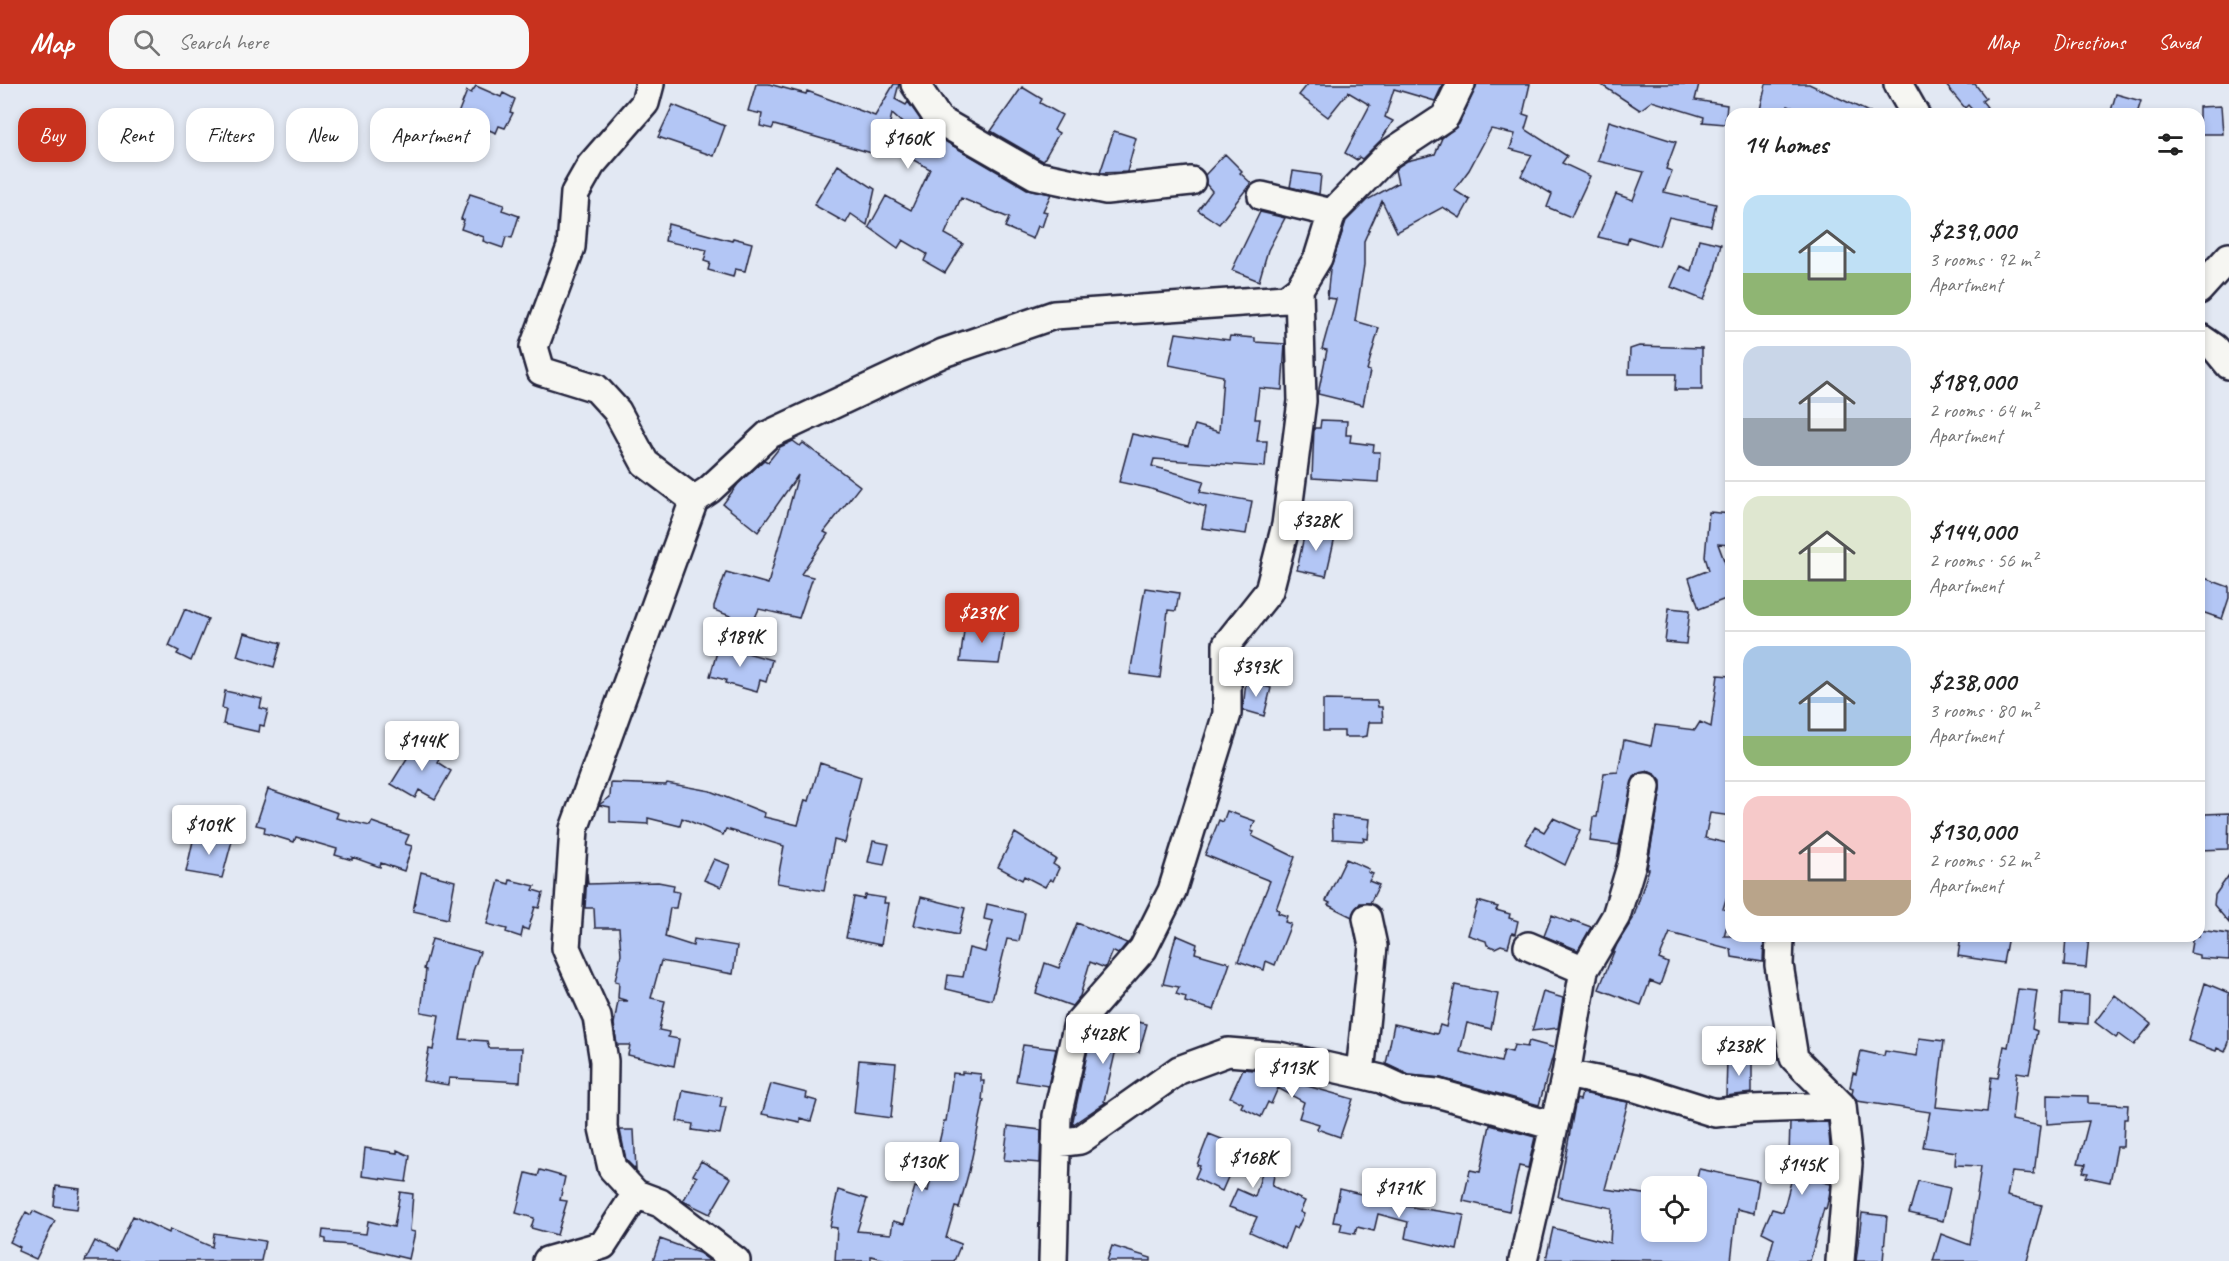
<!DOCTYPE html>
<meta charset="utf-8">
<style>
body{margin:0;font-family:Caveat,sans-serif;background:#f6f6f6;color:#222;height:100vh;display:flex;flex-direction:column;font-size:22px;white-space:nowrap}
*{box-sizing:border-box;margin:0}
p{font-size:20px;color:#767676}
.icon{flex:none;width:33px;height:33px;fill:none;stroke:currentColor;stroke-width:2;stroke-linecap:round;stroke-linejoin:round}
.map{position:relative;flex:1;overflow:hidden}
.side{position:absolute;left:1725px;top:24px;width:480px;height:834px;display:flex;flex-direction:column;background:#fff;border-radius:18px;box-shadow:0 3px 9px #0003}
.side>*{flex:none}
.banner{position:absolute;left:18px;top:24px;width:570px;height:54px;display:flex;gap:12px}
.controls{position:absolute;left:1641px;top:1092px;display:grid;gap:12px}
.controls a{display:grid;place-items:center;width:66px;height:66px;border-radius:12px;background:#fff;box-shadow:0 3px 9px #0003;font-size:30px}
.price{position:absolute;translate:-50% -51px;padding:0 14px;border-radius:6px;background:#fff;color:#222;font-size:20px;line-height:39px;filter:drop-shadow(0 2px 3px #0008)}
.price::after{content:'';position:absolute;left:50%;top:36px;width:18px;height:14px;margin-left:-9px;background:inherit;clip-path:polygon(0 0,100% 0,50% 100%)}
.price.current{background:#c8321e;color:#fff}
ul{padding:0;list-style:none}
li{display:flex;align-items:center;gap:18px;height:150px;padding:0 18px}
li+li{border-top:2px solid #e0e0e0}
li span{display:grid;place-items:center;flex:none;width:168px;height:120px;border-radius:18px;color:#555}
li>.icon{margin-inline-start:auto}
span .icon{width:72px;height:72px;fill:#fffc;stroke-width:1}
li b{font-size:26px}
h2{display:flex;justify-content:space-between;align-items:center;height:72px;padding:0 18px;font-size:26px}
.tag{padding:0 21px;border-radius:18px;background:#fff;box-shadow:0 3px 9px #0003;font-size:21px;line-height:54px}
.tag.current{background:#c8321e;color:#fff}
header{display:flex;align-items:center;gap:36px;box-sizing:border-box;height:84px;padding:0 30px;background:#c8321e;color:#fff}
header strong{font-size:28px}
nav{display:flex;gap:33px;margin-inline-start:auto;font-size:21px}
.search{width:420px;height:54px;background:#f6f6f6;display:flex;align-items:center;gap:15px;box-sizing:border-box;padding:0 21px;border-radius:18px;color:#767676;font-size:22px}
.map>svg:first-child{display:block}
</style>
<header>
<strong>Map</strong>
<div class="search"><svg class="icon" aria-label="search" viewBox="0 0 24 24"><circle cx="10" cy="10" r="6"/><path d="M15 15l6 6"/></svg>Search here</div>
<nav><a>Map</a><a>Directions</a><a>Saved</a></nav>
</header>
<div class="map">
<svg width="2229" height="1177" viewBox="0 0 2229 1177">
<rect width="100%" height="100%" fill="#e2e8f3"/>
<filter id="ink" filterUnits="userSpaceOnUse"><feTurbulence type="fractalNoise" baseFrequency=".0167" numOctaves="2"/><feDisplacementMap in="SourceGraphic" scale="12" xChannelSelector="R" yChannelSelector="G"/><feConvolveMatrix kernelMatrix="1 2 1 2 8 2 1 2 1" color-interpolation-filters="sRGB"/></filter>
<g filter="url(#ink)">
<path fill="#b3c6f5" stroke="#22223b" stroke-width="1.5" d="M756,0H769L806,10L807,7L875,32L894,0H899L895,15L906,21L908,18L931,49L1027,105L1051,110L1043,127L1047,128L1042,143L1038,142L1033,155L1005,143L1009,134L961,114L945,150L963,160L945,189L924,177L927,170L903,156L898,164L869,143L886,112L911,126L930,85L908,73L919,54L892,30L882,72L774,41L772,45L760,42L762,30L748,27Z
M1308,0H1443L1435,17L1394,5L1385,33L1393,37L1381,56L1362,75L1359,73L1357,76L1345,69L1370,21L1348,8L1328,33L1299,11Z
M1477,0H1530L1523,30L1529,32L1525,45L1567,72L1562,79L1590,92L1571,133L1547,123L1552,110L1521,92L1532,71L1510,65L1515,50L1491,45L1469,86L1454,106L1470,116L1460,134L1443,123L1397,148L1382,117L1364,157V181L1355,237L1379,244L1367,286L1370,287L1363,321L1318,310L1327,266L1322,265L1336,215L1327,214L1330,185L1346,137L1367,116L1398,99L1395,86L1399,82L1407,77L1435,70L1442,54L1459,40Z
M1600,0H1699L1695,16L1727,21L1725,40L1703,38L1704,33L1652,17L1640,26Z
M1766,0H1809L1873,30H1812L1788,22V30H1759Z
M1945,0H1975L1986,14L1982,17L1987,23L1976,30L1968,21L1965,24Z
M476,2L501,13L503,9L515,15L510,28L513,29L505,44L499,42L496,49L457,32L467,7L471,9Z
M1022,3L1042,15L1040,19L1062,31L1054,46L1059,49L1043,77L991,47Z
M2116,10L2141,17L2137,30H2110Z
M673,21L725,42L714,72L658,53Z
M2221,22L2223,50H2199V23Z
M1609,37L1676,58L1666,85L1672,87L1664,108L1716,120L1711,142L1669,133L1659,162L1629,153L1627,160L1598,153L1616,110L1633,116L1644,88L1598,77Z
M1114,47L1136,54L1127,88L1100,89Z
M1225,70L1242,87L1240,89L1251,99L1219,140L1198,126L1212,107L1206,100L1205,91Z
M838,81L875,105L867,141L851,130L846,139L814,121Z
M1293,87L1321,91L1319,110L1290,103Z
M470,110L504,121L502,126L519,132L512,154L506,153L503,164L483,157L484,153L461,145L464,136L461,135Z
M1260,128L1285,134L1268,166L1259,197L1232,186Z
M668,140L732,157L733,154L752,159L745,187L735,185L733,193L708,186L710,179L704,177L707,166L665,157Z
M1699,155L1721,160L1714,190L1704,216L1671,203L1680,182L1691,187Z
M1176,249L1229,256L1230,252L1255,254V258L1285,260L1282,306L1259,304L1255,335H1260L1257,357H1267L1265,383L1154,375L1152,382L1204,397L1200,408L1252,417L1246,450L1202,444L1206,423L1148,404L1119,398L1132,350L1188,362L1195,341L1219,348L1223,292L1169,281Z
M1639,262L1702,264V306H1675L1676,290H1629L1630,265Z
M1321,336L1347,337L1346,351H1351L1350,358L1374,361L1373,368H1380L1378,398L1312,394L1314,344H1320Z
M793,357L800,362L803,359L860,402L824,448L828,450L801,490L813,493L799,534L759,525L752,540L714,526V522L726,488L768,500L798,391L758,448L723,420L738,400L764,376L768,378L780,363Z
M1709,428L1731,430V461L1718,460L1731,495V513L1699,525L1689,494L1709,486L1705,473Z
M1317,445L1336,448L1326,492L1297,486L1305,447L1316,450Z
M2199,492L2229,503V514L2222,535L2199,527Z
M1145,504L1179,509L1176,527L1168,526L1160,594L1130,590Z
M1669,524L1690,526L1686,560L1665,558Z
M185,525L208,535L191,577L177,570L179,567L169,562Z
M965,539L1005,545L999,580L960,578Z
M244,549L281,559L274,583L237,572Z
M719,561L772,576L766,598L760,596L757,608L725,599L726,596L710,592Z
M1718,591L1731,592V732L1710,729L1705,754L1731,760V799L1723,825L1731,827L1724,852H1764L1763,878L1732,873L1731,865L1670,849L1659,875L1668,879L1660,901L1650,897L1641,921L1599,905L1617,860L1633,835L1649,785H1647L1661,706V697L1656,691L1648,687L1634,693L1619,761L1590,757L1593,733H1597L1604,689L1618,688L1624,656L1651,662L1655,641L1695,646L1700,638L1711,643Z
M1246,597L1271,604L1264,632L1243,626Z
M225,607L262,615L260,624L268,626L264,642L260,641L259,648L223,640L226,625L222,624Z
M1323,616L1377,617L1378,623H1382L1383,638H1369L1367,652L1362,653H1344V647H1323Z
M419,655L442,669L437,678L451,687L435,715L419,706L415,714L391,700Z
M820,679L861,693L845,759L834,756L824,807L777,799L784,762L726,745L723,751L682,734L680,742L648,734V740L610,738V723L599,721L610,713L611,699L666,701L667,699L710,707L765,729L764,733L798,741L805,716L809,717Z
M268,705L338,729L336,734L370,742L372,738L409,751L405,760L412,762L404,787L381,779L380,783L352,773V776L335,771L337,765L296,753L294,758L264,749L265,743L256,741Z
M1227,727L1255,737L1251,747L1254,748L1252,752L1295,773L1276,825L1279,826L1278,829L1287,832L1285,838L1291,840L1275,881L1266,877L1264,886L1238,877L1270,797L1205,771L1219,736L1223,738Z
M2229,729L2228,765L2199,766V736L2205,735V730Z
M1332,731L1370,735L1368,755L1363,754L1364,757L1333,755Z
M1553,734L1580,746L1565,781L1525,760L1535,743L1544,748Z
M195,748L232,757L222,794L186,788Z
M1015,749L1056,775L1053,780L1059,784L1053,797L1050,795L1045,803L1024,792L1022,796L998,783Z
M873,757L889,760L884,781L868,778Z
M714,775L730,781L721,803L704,796Z
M1346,775L1369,785L1368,788L1373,790L1369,797L1379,801L1370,819H1360L1352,833L1328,821L1330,819L1326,817Z
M421,788L455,797L448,835L413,827Z
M587,789L588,800L658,798L674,801L673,807L679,808L676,824H670L665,853L693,862L694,855L737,862L733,890L661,877L651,914L665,917L659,946L669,948L668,953L679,955L674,982L628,971L630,961H617L614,940L618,917H628L618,914L619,898L615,897L621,870L619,844H595L594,824H585Z
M2229,791V839L2214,821L2215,811Z
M510,796L535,802L533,806L543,809L539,824L535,823L528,846L523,844L521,853L506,848L507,845L487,840L499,797L509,800Z
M865,811L885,814L884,819H888L881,861L846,854L854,813L864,815Z
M921,813L965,824L958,851L914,841Z
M1478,817L1498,823L1496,826L1510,830L1509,834L1518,837L1515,850L1512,849L1508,863L1501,861L1495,864L1487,861L1486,857L1468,851Z
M987,820L1025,829L1019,857L1007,855L992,916L946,905L948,891L963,893L969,864L985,868L993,837L984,835Z
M1552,831L1571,839L1572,836L1591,843L1578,866L1544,852Z
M1077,839L1127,859L1118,870L1112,867L1105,884L1090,878L1080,912L1072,922L1036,909L1045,879L1059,884Z
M2199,846L2229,850V876L2199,874V871L2190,869L2193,852H2199Z
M1176,851L1197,860L1195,869L1230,879L1214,926L1185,918L1186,913L1176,910L1179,903L1163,900Z
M1961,852H2008L2003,879L1958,872Z
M2066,852H2089L2086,884L2064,882Z
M432,855L480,868L473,887L460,955L487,957L489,964H522L520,998L449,994L448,1001L423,997L429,965L433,966L439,931L421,928L426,886L424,885Z
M2205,899L2229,909V958L2225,968L2217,964L2216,967L2188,957Z
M1455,901L1498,910L1491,945L1467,939L1460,968L1501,978L1504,966L1512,968L1514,961L1527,963L1529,957L1555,964L1539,1021L1441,994L1409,991L1386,980L1394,940L1437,950L1440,941L1446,943Z
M2018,905L2037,907L2032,945L2037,947L2029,990L2017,988L2012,1036L2040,1042L2034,1090L2012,1088L2007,1112L2042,1121L2027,1177H1933L1941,1150L1970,1161L1981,1082L1955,1081L1956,1068L1923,1063L1930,1028L1857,1017L1852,1010L1853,1004L1850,1003L1853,989L1856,990L1861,967L1884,972L1885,967L1917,972L1919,954L1944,957L1936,1023L1987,1028L1991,993L1998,994L2004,962L2008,963Z
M1543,908L1563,914L1558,944L1532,947Z
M2062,909L2089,911L2088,940L2060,938Z
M2115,911L2151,940L2134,961L2119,950L2116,954L2095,938Z
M1133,937L1147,940L1139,968L1117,961L1104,1017L1106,1018L1072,1041L1092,946L1096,943L1129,951Z
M1023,961L1056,965L1048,1002L1016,997Z
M1727,975H1752V1009L1726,1012Z
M859,976L896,979L891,1034L854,1029Z
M1243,985L1283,989L1292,994L1290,997L1353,1015L1340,1053L1317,1045L1319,1040L1299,1034L1304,1018L1278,1004L1271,1020L1268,1018L1261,1033L1241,1023L1243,1019L1230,1013Z
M962,988L981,990V997H984L982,1016H984L969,1087L959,1124L955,1123L946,1154L961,1160L954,1177H891L871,1172V1177H835L837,1144L830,1143L838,1106L867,1115L857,1147L891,1150L893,1137L904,1140L915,1103L928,1107L944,1037H946L953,989L962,990Z
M771,1000L807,1009L806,1014L817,1017L811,1037L800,1034V1038L762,1030Z
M683,1006L722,1013L720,1023H726L720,1050L692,1046L693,1040L677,1037Z
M1582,1009L1628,1018L1605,1105L1652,1111V1148H1696V1098L1699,1085L1759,1097L1754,1129L1737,1125L1731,1177L1546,1175L1553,1144L1610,1159L1612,1124L1558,1113L1576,1015L1580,1016Z
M2047,1011L2088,1012V1019L2128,1021L2127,1035H2124L2123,1063H2117L2110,1098L2086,1093L2088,1089L2083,1088L2086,1080L2078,1079L2089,1037L2047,1040Z
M1828,1038L1831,1073L1824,1072L1823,1098L1831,1100L1829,1113L1826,1125L1824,1124L1810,1177H1768L1774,1154L1762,1148L1772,1125L1783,1128L1798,1071L1789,1070L1790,1039Z
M1490,1041L1535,1053L1528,1084L1519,1082L1509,1127L1463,1117L1470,1086L1480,1088Z
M1008,1042L1041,1046L1040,1079L1004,1076Z
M620,1046H634L636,1086L626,1076Z
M1209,1050L1267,1073L1270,1064L1279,1066L1272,1102L1305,1117L1300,1128L1304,1130L1297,1145L1293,1143L1285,1164L1250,1148L1257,1133L1229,1123L1237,1105L1255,1113L1264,1082L1236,1075L1222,1107L1195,1094L1200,1082L1197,1081Z
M365,1064L397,1069V1066L410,1072L406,1098L362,1092Z
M701,1077L731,1094L710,1130L683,1117L697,1093L693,1091Z
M540,1086L565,1093L560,1116L567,1117L557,1151L531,1144L534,1134L516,1129L526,1089L538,1092Z
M1918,1097L1950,1104L1943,1137L1909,1129Z
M56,1102L80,1105L77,1125L54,1122Z
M1340,1105L1386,1116V1119L1464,1131L1457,1166L1405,1154L1408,1138L1378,1130L1374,1147L1357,1143L1355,1150L1340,1147L1342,1139L1333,1138Z
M400,1108L413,1110L410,1147L415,1148L409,1175L351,1161L326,1159V1155L322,1154L323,1146L366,1150L368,1137L394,1143Z
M33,1127L55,1137L36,1175L18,1167L20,1163L10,1158L26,1128L31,1131Z
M1862,1129L1887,1132L1883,1177H1856Z
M133,1132L169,1149L170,1145L212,1163L214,1149L265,1157L261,1177H85L95,1157L116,1168Z
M660,1155L699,1169L710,1177H653Z
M1112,1162L1151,1174V1177H1107Z"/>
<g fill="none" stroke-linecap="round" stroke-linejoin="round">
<defs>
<path id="minor" d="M650,0L645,19L591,81L575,109L571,163L534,263L541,287L596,304L617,327L645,379L694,416
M915,0L939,36L1035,91L1106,106L1191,97
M1898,0L1915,30
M1262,112L1332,129
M2199,206L2229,173
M2199,253L2215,264L2229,281
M1367,834L1373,862L1360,990L1381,995L1405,1006L1437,1009L1554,1042
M1780,852L1779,881L1794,974L1842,1022L1848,1080L1840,1177
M1584,886L1616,832L1632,779L1646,703
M1566,990L1636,1004L1715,1029L1751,1025L1842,1022
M1056,1059L1080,1056L1179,986L1228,968L1279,972L1360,990
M547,1177L603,1161L636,1110
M736,1177L660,1119L636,1110L612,1084L603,1044L604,977L597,933L566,864L574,745L694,416L709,406L768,351L943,269L1054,231L1286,215L1299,205L1318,174L1332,129L1389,70L1445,33L1461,0
M1053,1177L1057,1032L1078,939L1143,865L1172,807L1227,630V560L1269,507L1286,441L1302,317L1299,205
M1523,1177L1566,990L1584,886L1528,862"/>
</defs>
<use href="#minor" stroke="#22223b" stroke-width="32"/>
<use href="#minor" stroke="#f6f6f2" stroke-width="27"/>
</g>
</g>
</svg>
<div class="controls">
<a><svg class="icon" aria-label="locate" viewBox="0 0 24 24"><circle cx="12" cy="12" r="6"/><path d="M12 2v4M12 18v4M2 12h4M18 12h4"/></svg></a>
</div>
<b class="price" style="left:908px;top:86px">$160K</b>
<b class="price" style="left:1316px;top:468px">$328K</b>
<b class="price current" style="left:982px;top:560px">$239K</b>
<b class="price" style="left:740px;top:584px">$189K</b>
<b class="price" style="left:1256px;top:614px">$393K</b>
<b class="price" style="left:422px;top:688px">$144K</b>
<b class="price" style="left:209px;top:772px">$109K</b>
<b class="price" style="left:1103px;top:981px">$428K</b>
<b class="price" style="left:1739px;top:993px">$238K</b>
<b class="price" style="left:1292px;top:1015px">$113K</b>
<b class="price" style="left:1253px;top:1105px">$168K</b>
<b class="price" style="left:922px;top:1109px">$130K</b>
<b class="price" style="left:1802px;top:1112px">$145K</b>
<b class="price" style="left:1399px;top:1135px">$171K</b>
<div class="banner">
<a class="tag current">Buy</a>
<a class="tag">Rent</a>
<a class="tag">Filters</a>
<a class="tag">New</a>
<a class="tag">Apartment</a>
</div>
<section class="side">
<h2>14 homes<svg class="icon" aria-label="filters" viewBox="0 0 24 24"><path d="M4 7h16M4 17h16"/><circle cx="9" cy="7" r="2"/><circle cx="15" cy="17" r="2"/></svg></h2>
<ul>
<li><span style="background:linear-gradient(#bfe0f5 65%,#8fb573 0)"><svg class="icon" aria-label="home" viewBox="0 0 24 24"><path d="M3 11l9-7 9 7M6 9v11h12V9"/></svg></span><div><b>$239,000</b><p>3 rooms · 92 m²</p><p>Apartment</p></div></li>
<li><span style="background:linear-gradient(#c9d6e8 60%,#9aa5b1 0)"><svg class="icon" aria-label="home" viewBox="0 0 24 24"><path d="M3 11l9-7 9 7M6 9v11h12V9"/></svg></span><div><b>$189,000</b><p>2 rooms · 64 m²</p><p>Apartment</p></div></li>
<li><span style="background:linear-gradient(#dfe7d0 70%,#8fb573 0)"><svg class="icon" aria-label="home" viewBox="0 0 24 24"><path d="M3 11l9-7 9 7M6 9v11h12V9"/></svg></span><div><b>$144,000</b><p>2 rooms · 56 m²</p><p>Apartment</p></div></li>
<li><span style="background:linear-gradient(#a9c7e8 75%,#8fb573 0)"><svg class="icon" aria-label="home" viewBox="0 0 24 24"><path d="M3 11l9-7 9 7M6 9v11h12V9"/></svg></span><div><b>$238,000</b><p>3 rooms · 80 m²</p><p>Apartment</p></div></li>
<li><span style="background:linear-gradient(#f6c9c9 70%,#b9a48a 0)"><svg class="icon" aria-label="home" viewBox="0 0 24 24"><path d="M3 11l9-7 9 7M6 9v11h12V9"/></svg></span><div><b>$130,000</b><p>2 rooms · 52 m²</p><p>Apartment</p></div></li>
</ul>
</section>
</div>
